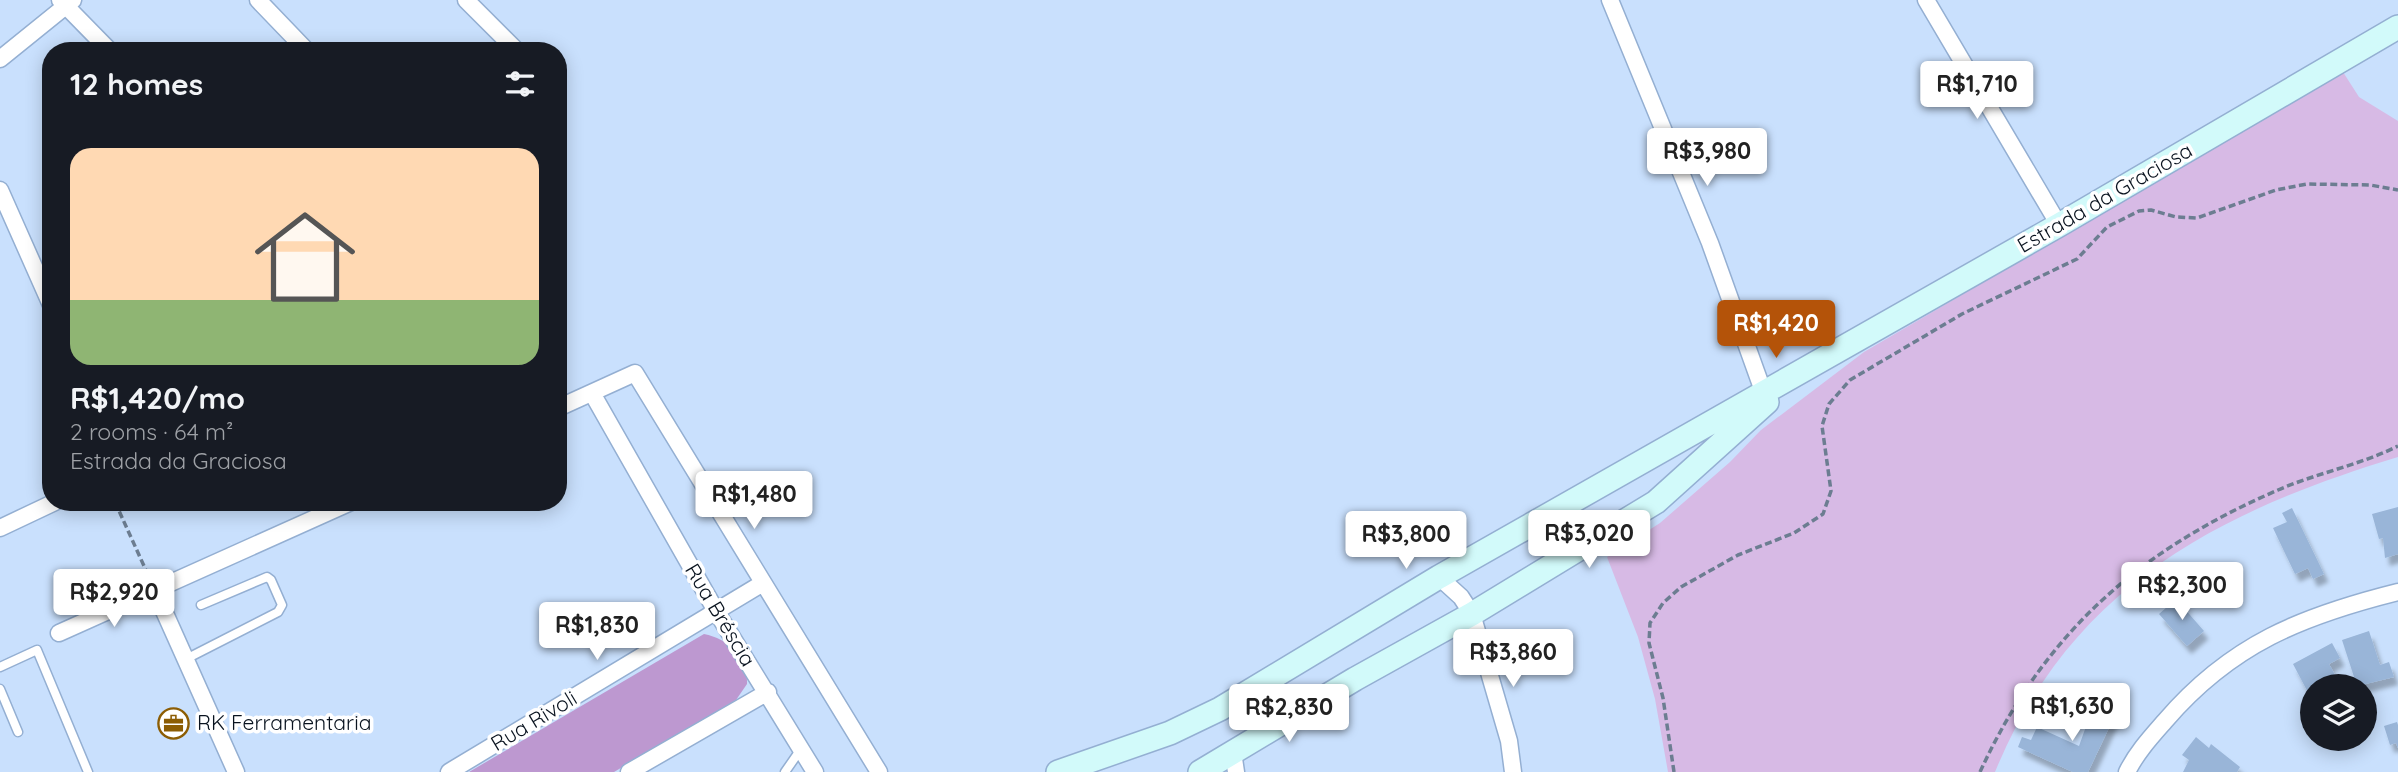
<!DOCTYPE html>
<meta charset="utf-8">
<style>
body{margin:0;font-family:Quicksand,sans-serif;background:#20242c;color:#f1f3f6;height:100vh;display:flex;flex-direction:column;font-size:26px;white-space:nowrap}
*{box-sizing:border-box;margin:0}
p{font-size:23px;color:#9ea1a6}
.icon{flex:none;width:38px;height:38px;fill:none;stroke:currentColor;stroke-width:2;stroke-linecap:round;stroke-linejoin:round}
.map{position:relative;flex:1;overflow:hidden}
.sheet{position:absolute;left:42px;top:42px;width:525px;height:469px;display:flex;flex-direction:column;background:#171b24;border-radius:28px;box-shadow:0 4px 18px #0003}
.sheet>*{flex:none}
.tools{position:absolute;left:2300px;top:674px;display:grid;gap:14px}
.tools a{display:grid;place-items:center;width:77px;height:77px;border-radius:50%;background:#171b24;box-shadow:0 4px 18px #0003;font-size:35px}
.price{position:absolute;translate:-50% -60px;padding:0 16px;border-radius:7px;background:#fff;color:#222;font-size:23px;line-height:46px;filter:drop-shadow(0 2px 4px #0008)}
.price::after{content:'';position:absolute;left:50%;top:42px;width:21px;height:16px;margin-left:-10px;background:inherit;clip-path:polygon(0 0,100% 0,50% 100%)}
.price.active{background:#b45309;color:#fff}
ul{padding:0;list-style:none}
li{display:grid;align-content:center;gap:14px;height:371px;padding:0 28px}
li span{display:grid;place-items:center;height:217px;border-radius:21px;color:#555}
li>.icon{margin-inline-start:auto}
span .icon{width:126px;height:126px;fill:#fffc;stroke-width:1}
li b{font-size:30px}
h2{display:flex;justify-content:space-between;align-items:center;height:84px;padding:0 28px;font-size:30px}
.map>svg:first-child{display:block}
</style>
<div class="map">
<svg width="2398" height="772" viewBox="0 0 2398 772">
<defs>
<filter id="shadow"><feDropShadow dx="4.5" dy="8" stdDeviation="2" flood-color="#0004"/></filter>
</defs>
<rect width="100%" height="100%" fill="#c9e0fd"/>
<path fill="#d7bae5" d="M2343,72L2359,97L2398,121V457C2217,512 2071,587 1995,772H1668L1655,699L1638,637L1607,557L1660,523L1730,462L1761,430L1864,352Z"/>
<path fill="#bd98d0" d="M704,634C729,639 748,657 747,684L736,700L614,772H469Z"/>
<path fill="#99b5d8" filter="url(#shadow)" d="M2398,507V554L2385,558L2383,538L2379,539L2372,514Z
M2292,508L2324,574L2313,579L2308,568L2295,574L2273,528L2287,522L2282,513Z
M2176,599L2204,631L2187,646L2159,614Z
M2369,631L2380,665L2389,662L2394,677L2357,686L2342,640Z
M2332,643L2340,658L2329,664L2341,686H2312V700L2293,664Z
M2094,704L2116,713L2088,772H2073L2018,747L2022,737L2031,740L2037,727L2079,746Z
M2397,722L2398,725V748L2396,743L2390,745L2384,726Z
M2196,737L2209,748L2211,744L2240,767L2237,772H2183L2189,760L2182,755Z"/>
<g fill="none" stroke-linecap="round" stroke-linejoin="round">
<defs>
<path id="lane" d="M186,659L278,612L282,605L271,580L267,577L201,605
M0,667L37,650L88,772
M0,689L18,732
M785,772L801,749"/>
<path id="street" d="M60,0L110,51
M258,0L307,51
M466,0L517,51
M1610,0L1710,243L1767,402
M1926,0L2059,225
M0,59L73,0
M0,190L51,305
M592,393L716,611L815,772
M558,408L635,373L879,772
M0,528L55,502
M1439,577L1461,597L1472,614L1509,741L1513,772
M155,591L236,772
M59,633L351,502
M1233,752L1236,772
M449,772L763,583
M629,772L768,692
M2127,772C2137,752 2151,737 2165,721C2231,644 2302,616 2398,592"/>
<path id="secondary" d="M1058,772L1170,733L1220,709L1439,577L2059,225L2398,27
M1200,772L1355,679L1472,614L1656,502L1767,402"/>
</defs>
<use href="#lane" stroke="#94afd2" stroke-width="11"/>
<use href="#street" stroke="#94afd2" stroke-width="19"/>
<use href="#secondary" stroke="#94afd2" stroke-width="26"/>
<path stroke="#6c7d91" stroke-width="3.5" stroke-dasharray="7 3.5" stroke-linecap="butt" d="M115,502L149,577
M1674,772L1663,698L1649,643L1650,623L1663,603L1681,587L1738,555L1794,533L1823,514L1831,491L1822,426L1829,404L1850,380L1962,314L2077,259L2107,227L2139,211L2151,210L2176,217L2197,218L2276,190L2307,184L2370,185L2398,190
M1980,772C2044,633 2139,550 2278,490C2317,473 2360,465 2398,446"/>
<use href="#lane" stroke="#fff" stroke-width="8"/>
<use href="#street" stroke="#fff" stroke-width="16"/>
<use href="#secondary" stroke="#d2fafa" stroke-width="23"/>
</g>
<defs>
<symbol id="office-ring" viewBox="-11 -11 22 22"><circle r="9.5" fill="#fff" stroke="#8c5d04" stroke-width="1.5"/><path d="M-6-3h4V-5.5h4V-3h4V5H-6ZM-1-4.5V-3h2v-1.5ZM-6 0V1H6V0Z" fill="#8c5d04"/></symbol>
</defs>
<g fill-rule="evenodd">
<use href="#office-ring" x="156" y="706" width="35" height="35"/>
</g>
<g text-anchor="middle" stroke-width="7" stroke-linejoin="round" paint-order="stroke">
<g font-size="21" fill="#09131f" stroke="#fff">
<text transform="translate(2105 198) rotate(-30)" y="7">Estrada da Graciosa</text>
<text transform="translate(720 615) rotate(59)" y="7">Rua Bréscia</text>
<text transform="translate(534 721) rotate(-31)" y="7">Rua Rivoli</text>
</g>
<g font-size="21" fill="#09131f" stroke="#fff" text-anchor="start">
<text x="197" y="730">RK Ferramentaria</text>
</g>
</g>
</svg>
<div class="tools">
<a><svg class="icon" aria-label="layers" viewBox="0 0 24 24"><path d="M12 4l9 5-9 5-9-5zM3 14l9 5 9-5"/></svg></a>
</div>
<b class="price" style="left:1977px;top:121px">R$1,710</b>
<b class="price" style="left:1707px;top:188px">R$3,980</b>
<b class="price active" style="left:1776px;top:360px">R$1,420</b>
<b class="price" style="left:754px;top:531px">R$1,480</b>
<b class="price" style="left:1589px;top:570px">R$3,020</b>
<b class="price" style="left:1406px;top:571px">R$3,800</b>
<b class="price" style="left:2182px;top:622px">R$2,300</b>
<b class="price" style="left:114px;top:629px">R$2,920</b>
<b class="price" style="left:597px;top:662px">R$1,830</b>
<b class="price" style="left:1513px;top:689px">R$3,860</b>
<b class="price" style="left:2072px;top:743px">R$1,630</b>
<b class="price" style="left:1289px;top:744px">R$2,830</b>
<section class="sheet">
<h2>12 homes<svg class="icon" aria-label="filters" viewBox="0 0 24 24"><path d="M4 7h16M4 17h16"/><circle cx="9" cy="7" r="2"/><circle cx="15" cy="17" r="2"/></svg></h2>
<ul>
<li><span style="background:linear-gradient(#ffd9b3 70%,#8fb573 0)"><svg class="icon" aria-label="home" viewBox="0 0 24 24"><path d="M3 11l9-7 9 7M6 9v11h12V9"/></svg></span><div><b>R$1,420/mo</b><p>2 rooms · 64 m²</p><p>Estrada da Graciosa</p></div></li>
</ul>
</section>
</div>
